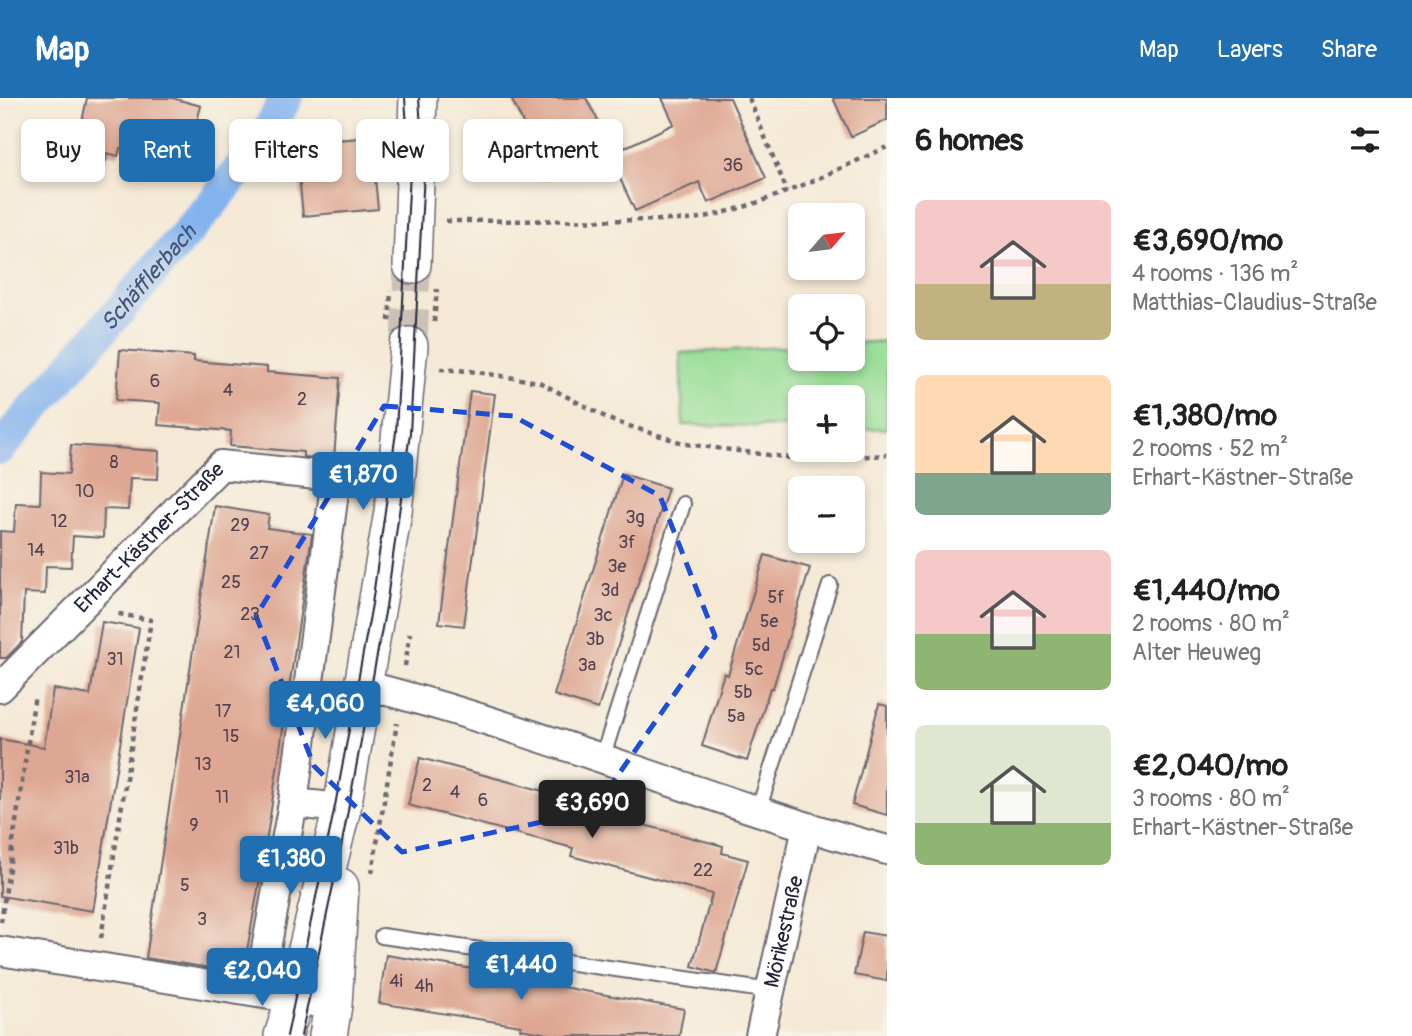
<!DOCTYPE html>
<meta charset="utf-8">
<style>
body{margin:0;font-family:Pangolin,sans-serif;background:#f2f2f2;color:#202124;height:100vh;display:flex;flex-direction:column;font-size:26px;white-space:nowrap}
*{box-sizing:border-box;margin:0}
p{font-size:23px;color:#757577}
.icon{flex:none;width:38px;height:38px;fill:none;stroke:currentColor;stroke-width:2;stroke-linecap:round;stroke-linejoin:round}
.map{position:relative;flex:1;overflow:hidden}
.side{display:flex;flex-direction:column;background:#fff;width:525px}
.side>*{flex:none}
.guide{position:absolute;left:21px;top:21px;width:665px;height:63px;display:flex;gap:14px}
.needle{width:46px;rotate:62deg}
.controls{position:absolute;left:788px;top:105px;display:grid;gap:14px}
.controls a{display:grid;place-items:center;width:77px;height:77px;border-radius:10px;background:#fff;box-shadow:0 4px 10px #0003;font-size:35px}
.price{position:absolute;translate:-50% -60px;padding:0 16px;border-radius:7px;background:#1f6fb2;color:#fff;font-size:23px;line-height:46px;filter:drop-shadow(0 2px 4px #0008)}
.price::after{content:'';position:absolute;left:50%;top:42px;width:21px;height:16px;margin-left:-10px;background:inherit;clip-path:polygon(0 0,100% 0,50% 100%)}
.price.active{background:#222;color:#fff}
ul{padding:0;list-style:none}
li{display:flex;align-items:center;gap:21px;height:175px;padding:0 28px}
li span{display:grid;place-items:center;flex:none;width:196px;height:140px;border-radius:10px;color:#555}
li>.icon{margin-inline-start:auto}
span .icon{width:84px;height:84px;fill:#fffc;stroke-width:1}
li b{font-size:30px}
h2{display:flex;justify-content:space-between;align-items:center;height:84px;padding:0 28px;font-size:30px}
.pill{padding:0 24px;border-radius:10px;background:#fff;box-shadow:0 4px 10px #0003;font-size:24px;line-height:63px}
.pill.active{background:#1f6fb2;color:#fff}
header{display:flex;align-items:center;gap:42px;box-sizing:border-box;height:98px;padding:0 35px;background:#1f6fb2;color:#fff}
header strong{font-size:33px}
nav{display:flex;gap:38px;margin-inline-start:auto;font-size:24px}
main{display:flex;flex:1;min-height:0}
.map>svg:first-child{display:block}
</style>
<header>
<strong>Map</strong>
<nav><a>Map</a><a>Layers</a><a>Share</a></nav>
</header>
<main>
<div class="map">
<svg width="887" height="938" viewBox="0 0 887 938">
<rect width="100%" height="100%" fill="#f7f3e8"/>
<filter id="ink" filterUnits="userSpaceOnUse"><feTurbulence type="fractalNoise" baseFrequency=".0143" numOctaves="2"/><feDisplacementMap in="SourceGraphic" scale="14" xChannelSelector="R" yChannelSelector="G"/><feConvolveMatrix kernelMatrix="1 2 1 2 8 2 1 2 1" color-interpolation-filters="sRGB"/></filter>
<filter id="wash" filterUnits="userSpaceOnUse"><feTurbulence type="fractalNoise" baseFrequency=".00686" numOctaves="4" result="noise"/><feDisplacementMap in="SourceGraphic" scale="28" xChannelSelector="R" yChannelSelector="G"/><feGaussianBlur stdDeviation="1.57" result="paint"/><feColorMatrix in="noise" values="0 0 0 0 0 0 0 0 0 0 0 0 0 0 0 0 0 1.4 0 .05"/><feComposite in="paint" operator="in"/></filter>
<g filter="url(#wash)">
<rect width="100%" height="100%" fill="#f5e9d5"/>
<path fill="#98de97" stroke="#5d8069" stroke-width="2" d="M887,243V331L852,330V299H800V329L683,327L680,255L800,248V261H852V245Z"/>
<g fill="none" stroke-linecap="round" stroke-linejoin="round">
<path stroke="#83b3ee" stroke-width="33" id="s1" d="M0,350L210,108L265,39L286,0"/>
</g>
<g id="blocks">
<path fill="#dea793" d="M87,0H172L201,8L189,52L151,43L149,57L120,50L118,58L107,55L106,63L75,57Z
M511,0H586L613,51L546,83L532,54L536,52Z
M662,0H730L766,80L708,105L699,84L635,113L609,57L674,26Z
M833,0H887V22L851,39Z
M371,39L378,111L303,118L298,67L315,65L313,44Z
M120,252L194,258V263L267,269V274L340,280L334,361L303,359V354L230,348L231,333L158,327L160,305L116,302Z
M470,293L495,296L464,528L439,525Z
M71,347L159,353L158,381L130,380L128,412L104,411L103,440L73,438L71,469L46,468L45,496L24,495L22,544L6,560H0V433L14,434L16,405L40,406L41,374L69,376Z
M623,376L668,390L598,611L554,597Z
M215,408L269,417L267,430L312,436L265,752L243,875L146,860Z
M765,457L810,470L773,590H770L747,663L702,648L724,575L728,577Z
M102,524L139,530L93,813L0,798V641L44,649L53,591L90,597Z
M879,606L887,608V717L852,707Z
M420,660L585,704L584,711L723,748L722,755L748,762L716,875L692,868L712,796L571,758L573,750L408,707Z
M863,834L887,838V883L854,877Z
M386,857L529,880V883L684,911L679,938H559L520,931L521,928L379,905Z"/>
</g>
</g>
<g filter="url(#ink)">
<use href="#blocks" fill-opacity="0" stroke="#6c6871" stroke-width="2"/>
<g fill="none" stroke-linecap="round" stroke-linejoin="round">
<path stroke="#cbc1b6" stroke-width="37" stroke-dasharray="37 18" stroke-linecap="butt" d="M409,248L412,167"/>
<defs>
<path id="service" d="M602,661L683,406
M758,713L830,487
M382,838L771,893"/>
<g id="minor">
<path d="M364,587C541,632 710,704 887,752"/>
<path id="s2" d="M0,590L221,367L336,379L293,705L264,862"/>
<path d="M293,705L342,710"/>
<path d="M0,853L313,904"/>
<path id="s3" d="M760,938L807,730"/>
</g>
<path id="tertiary" d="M412,167L418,0
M283,938L295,900L342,710L393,414L409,248
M328,938L333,907L340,789"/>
</defs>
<use href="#service" stroke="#6c6871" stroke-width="18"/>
<use href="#minor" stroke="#6c6871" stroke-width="32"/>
<use href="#tertiary" stroke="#6c6871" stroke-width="40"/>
<path stroke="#6c6871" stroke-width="4.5" stroke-dasharray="5 5" stroke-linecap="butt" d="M749,0L787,93
M446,123L687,122C757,112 823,78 887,49
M389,223L391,193
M434,224L437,191
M440,271L470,273L539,284L613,323L686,346L806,362L887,357
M405,568L410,535
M372,775L397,625
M1,824L35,597
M101,840L151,522L114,515"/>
<use href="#service" stroke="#fff" stroke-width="14"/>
<use href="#minor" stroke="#fff" stroke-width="28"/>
<use href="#tertiary" stroke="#fff" stroke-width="37"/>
<path stroke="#22223b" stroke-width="2" d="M287,938L335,708L372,506L396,334L410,74L405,0
M301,938L341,750L386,509L410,335L424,74L419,0"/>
</g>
</g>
<path fill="none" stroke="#1d4ed8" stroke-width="5" stroke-dasharray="14 9" stroke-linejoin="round" d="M384,308L513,318L660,398L715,538L593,713L402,754L314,668L256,518Z"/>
<g text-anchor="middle" stroke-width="5" stroke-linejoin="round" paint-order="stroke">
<g font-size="18" fill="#514351">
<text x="733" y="73">36</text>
<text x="155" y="289">6</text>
<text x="228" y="298">4</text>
<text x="302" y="307">2</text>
<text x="114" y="370">8</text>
<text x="85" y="399">10</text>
<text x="635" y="425">3g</text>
<text x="59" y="429">12</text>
<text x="240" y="433">29</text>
<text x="627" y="450">3f</text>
<text x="36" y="458">14</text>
<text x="259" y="461">27</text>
<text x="617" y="474">3e</text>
<text x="231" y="490">25</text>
<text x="610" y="498">3d</text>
<text x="776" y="505">5f</text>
<text x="250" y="522">23</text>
<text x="603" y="523">3c</text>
<text x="769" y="529">5e</text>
<text x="595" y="547">3b</text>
<text x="761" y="553">5d</text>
<text x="232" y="560">21</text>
<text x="115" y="567">31</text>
<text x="587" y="573">3a</text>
<text x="754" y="577">5c</text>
<text x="743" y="600">5b</text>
<text x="223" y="619">17</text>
<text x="736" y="624">5a</text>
<text x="231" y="644">15</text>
<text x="203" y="672">13</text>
<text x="77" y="685">31a</text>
<text x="427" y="693">2</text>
<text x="455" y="700">4</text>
<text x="222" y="705">11</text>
<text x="483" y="708">6</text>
<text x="194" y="733">9</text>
<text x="66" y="756">31b</text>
<text x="703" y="778">22</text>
<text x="185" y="793">5</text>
<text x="202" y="827">3</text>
<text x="396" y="889">4i</text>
<text x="424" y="894">4h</text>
</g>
<g font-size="21" fill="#22223b" stroke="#f7f3e8">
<text dy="7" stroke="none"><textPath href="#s2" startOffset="212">Erhart-Kästner-Straße</textPath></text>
<text dy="7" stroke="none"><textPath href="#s3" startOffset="107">Mörikestraße</textPath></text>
</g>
<g font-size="23" font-style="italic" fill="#44557a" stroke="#f7f3e8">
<text dy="8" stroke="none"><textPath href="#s1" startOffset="226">Schäfflerbach</textPath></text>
</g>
</g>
</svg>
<div class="controls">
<a><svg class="needle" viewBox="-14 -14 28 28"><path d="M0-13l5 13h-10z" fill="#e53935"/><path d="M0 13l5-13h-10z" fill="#757577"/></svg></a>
<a><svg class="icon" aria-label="locate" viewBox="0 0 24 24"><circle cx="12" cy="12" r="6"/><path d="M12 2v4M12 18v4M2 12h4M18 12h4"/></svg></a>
<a>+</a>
<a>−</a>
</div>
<b class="price" style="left:363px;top:414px">€1,870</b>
<b class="price" style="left:325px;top:643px">€4,060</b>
<b class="price active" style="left:592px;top:742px">€3,690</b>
<b class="price" style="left:291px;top:798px">€1,380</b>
<b class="price" style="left:521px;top:904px">€1,440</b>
<b class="price" style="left:262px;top:910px">€2,040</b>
<div class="guide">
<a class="pill">Buy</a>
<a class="pill active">Rent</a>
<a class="pill">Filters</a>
<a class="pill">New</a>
<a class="pill">Apartment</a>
</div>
</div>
<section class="side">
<h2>6 homes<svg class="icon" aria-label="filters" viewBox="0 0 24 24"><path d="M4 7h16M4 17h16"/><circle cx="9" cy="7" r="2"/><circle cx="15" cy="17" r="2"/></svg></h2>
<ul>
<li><span style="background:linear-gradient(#f6c9c9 60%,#c2b280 0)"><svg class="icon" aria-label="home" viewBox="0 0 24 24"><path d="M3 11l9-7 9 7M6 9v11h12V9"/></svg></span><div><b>€3,690/mo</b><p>4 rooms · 136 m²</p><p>Matthias-Claudius-Straße</p></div></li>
<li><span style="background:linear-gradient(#ffd9b3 70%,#7fa58c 0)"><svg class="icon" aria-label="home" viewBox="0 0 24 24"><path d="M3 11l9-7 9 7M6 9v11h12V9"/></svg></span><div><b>€1,380/mo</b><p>2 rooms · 52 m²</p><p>Erhart-Kästner-Straße</p></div></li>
<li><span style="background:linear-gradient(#f6c9c9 60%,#8fb573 0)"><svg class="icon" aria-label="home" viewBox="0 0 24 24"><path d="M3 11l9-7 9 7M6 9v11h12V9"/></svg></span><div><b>€1,440/mo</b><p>2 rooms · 80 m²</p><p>Alter Heuweg</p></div></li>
<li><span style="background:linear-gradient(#dfe7d0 70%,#8fb573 0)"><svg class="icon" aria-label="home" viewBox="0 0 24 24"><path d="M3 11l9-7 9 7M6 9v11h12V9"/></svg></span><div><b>€2,040/mo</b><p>3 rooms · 80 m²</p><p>Erhart-Kästner-Straße</p></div></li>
</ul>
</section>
</main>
